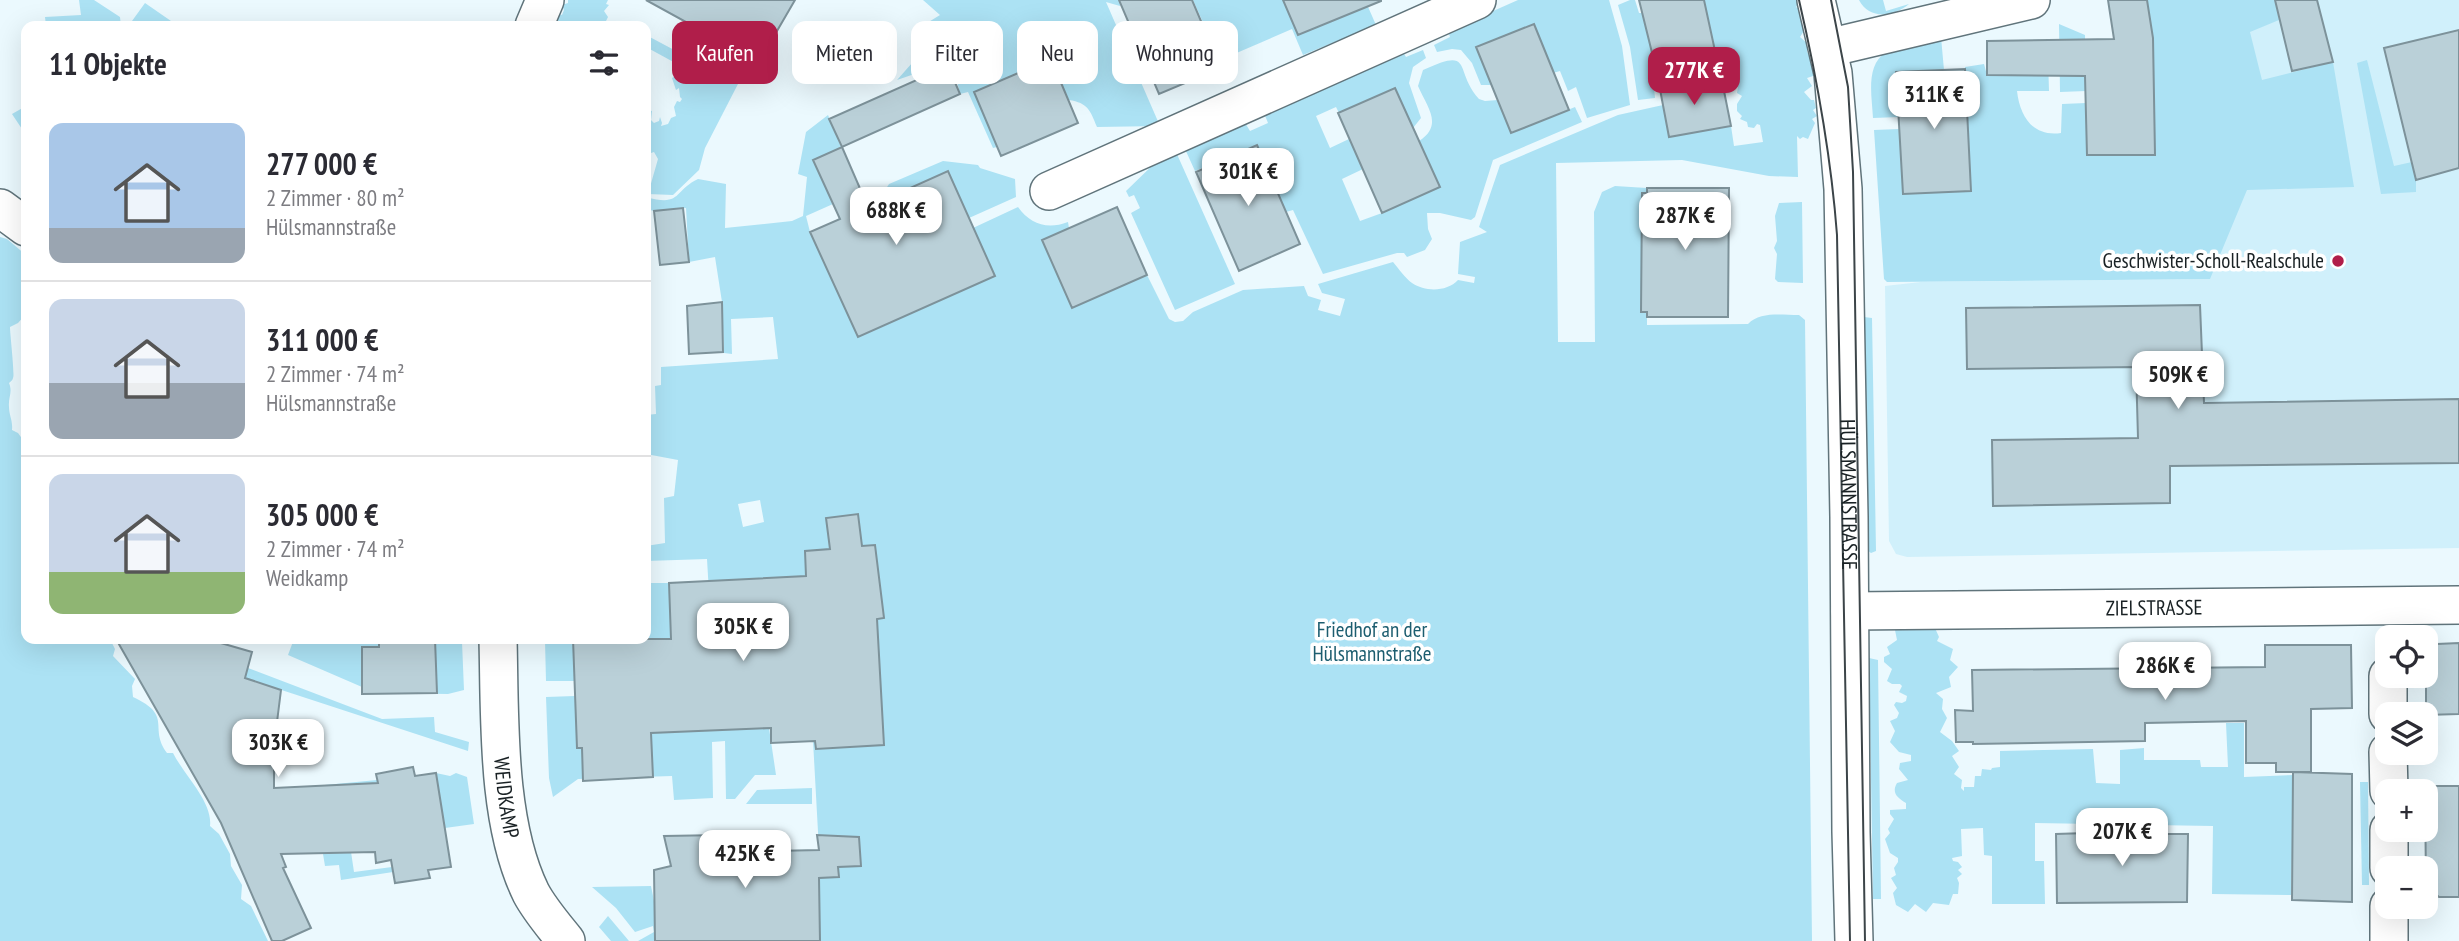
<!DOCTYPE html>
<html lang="de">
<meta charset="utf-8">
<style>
body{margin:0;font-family:"PT Sans Narrow",sans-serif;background:#f7f7f7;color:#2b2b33;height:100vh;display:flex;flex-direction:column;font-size:26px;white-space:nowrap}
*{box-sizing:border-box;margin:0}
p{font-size:23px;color:#7c7c81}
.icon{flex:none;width:38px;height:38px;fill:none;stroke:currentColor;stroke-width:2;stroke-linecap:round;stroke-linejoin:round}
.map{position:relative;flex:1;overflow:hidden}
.side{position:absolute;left:21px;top:21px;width:630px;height:623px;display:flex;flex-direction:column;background:#fff;border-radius:14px;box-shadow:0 7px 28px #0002}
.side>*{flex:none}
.banner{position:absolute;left:672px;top:21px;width:665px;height:63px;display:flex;gap:14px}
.fabs{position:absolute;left:2375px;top:625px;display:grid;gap:14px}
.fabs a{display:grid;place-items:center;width:63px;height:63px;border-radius:14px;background:#fff;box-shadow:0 7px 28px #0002;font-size:35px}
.price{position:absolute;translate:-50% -60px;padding:0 16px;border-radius:14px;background:#fff;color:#222;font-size:23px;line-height:46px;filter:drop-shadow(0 2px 4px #0008)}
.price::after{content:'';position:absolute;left:50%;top:42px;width:21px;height:16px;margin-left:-10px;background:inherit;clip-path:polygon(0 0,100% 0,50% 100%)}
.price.active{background:#b01e4a;color:#fff}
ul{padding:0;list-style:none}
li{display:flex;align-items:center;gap:21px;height:175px;padding:0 28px}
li+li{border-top:2px solid #e1e1e2}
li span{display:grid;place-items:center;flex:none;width:196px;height:140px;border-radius:14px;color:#555}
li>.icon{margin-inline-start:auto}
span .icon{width:84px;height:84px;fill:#fffc;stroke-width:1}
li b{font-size:30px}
h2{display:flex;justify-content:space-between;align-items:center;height:84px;padding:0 28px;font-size:30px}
.tag{padding:0 24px;border-radius:14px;background:#fff;box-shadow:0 7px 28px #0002;font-size:24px;line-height:63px}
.tag.active{background:#b01e4a;color:#fff}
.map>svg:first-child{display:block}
</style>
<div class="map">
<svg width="2459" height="941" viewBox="0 0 2459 941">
<rect width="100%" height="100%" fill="#ebf9fe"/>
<path fill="#d0f0fb" d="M2196,0H2459V548L1907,557L1896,554L1889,541L1885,286L1921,282L2210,279Z"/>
<path fill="#ace2f4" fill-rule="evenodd" d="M79,0H94L120,17L121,26H46L45,17L81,15Z
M568,0H608L606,4L609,5L604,11L608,17L605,23L609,26H556L554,21L558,14L562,15L564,10L562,5L568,3Z
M923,0H1121L1120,6L1106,2L1160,126L1097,127C1090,110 1088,103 1069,100L1051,60L974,92L997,147L993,148L968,92L960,94L952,61L897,80L928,45L925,41L927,23L940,15Z
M1193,0H1365L1376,25L1303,55L1292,29L1225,58L1212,24L1205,27Z
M1518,0H1609L1622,46L1630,105L1587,118L1576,87L1568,91L1560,71L1553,73L1534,24L1476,47L1492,85H1481L1472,63L1461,50L1452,49L1437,52L1434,45L1450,37L1448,31Z
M1630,0H1635L1639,13H1643L1657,73L1653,76L1655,98L1638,100L1630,47L1618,5Z
M1704,0H1799V4L1796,7L1803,11L1801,18L1807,26L1800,37L1808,44L1807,52L1815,62L1812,67L1815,71L1813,76L1807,78L1812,86L1804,92L1811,100H1814L1816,108L1813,110L1817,116L1812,119L1815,123L1808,139L1803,137L1800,139L1797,136L1798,177L1769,176L1682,160L1556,163L1558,342H1595L1594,212L1602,192L1615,186L1647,188V193H1642L1641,276L1646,277L1641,312H1647V325L1748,324C1760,311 1782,315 1799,315L1805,320L1812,941H820L819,850L804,576L721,582L769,728L776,775H755L735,799H726L725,741L712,742L713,798L674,800L672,776L578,779L553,797L549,778L546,697L575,696V681H546L545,641L646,639V583H669L676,731L717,730L707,559L646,561V546L665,543L664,498L674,496L678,460L646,454V415L656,414L655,386L661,385V367L778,359L773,317L731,319L732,354L724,353L722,302L715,257L689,262L686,208L654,211L646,209V197C682,207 673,191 698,179L726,184L725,228L792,221L803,216L807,177L798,174L806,132L828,115L841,147L813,160L833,204L806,216L810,232L858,337L886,325L973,228L1018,207C1030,224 1047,230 1068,222L1069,228L1042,240L1072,308L1147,275L1169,319L1175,322L1183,321L1193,312L1243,290L1304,286L1308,296L1321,300L1318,310L1340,316L1345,299L1322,293L1318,284L1393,262C1399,269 1405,278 1412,283C1425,292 1447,292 1458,280L1474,283L1475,277L1458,274L1460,242L1487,232L1479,227L1500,165L1618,115L1663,105L1669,136L1731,126L1734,146L1763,142L1760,125L1757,124L1754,128L1748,127L1747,122L1740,119L1742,116L1737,111V104L1742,96L1737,93L1738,87L1730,86L1727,81L1731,77L1727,73L1720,74ZM760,500L764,522L743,527L738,504Z
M1859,0H1883L1886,11L1909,4C1894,17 1869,20 1859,0Z
M2147,0H2275L2279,20L2250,32L2262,80L2333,62L2354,187L2247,190L2210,279L1887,282L1884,279L1874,130L1899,129L1903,194L1971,191L1965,67L1984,64L1987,75H2029L2048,59L2049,91H2017C2020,117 2033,137 2061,133L2062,104L2086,103L2087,155H2154L2153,38Z
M145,3L171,21L168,26H133L132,21Z
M2059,24L2085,35L2086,91L2060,92Z
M646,35L738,84L705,148L699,170L673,195L648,194L658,159L654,152L648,154L647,145L649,142L646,140V103L648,110L652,111L651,120L654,123L659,121L660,117L662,123L661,126L668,124L671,118L676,116L674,107L677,101L680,102L682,99L680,97L679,88L676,90L672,78L675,76L673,66L679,65L646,47Z
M1941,37L1944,70L1899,117L1873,118C1872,96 1865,66 1886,52Z
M1423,50L1426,58L1413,67L1409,83L1421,118L1413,128L1394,88L1339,113L1336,107L1316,116L1330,148L1349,139L1363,169L1342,179L1360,221L1382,213L1419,141C1444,125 1427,107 1418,86L1423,70C1475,46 1453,70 1479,99L1485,101L1498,100L1511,133L1575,107L1582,122L1493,160L1475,217L1471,220L1440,213H1427L1428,229L1432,239L1425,250L1407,257L1404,253H1397L1323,274L1293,210L1286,212L1257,145L1195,171L1185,149L1244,121L1250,131L1268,123L1264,113L1403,52L1406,57Z
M2367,60L2394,166L2412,162L2416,180V192L2381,194L2357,63Z
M26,106V135L12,114Z
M1176,152L1235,284L1175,310L1131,213L1140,208L1134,195L1129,197L1126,191L1158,160Z
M943,161L978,165L980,168L1015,179L1016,197L969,218L948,171L886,199L901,233L880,205L884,192L889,184Z
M1802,202L1803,283L1778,282L1775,279L1777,254L1774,248L1777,241L1775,216L1779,203Z
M0,237L7,239L26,255V300L24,301L26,314L18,323L10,327C10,334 15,376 13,378C13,380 11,381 9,383C13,393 8,397 9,407C9,415 13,421 12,430L18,433L26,444V639H110L115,649L113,656L135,679L132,686L133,697C174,716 148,727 167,753H173C184,775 213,802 210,826L219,834L230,854L231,866L242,885L241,899L251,906L268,941H0Z
M1864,317L1872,318L1876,551L1871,553L1867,550Z
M1907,628H1935L1939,637L1937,641L1953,649L1950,660L1958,667L1949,677L1951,687L1936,693L1943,699L1942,709L1947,718L1940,732L1952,741L1959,751L1952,756L1959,767L1954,774L1962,780L1961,788L1964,791V787H1974L1975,776H1981L1982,769L1991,770L1992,768L2000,767V751L2093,749L2096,783L2120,784V750L2144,748V760H2200L2201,767H2228L2226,723H2244V777L2294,775L2291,895L2212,894L2213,826L2035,823V861H2044L2045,904H1992V856L1984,855L1983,828L1961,829L1962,856L1952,858L1953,861L1958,862L1962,867L1958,870L1962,874L1957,878L1959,883L1958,894H1953L1949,905L1933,903L1926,912L1915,904L1908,912L1896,905L1893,893L1897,888L1891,878L1896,875L1894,868L1898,862V858L1890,853L1885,839L1890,833L1888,829L1894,819L1890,814V810L1906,809V803C1898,798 1891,793 1897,783L1908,780L1899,769L1900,763L1911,761V755L1899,752L1890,742L1895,731L1890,721L1897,718L1899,713L1894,705L1896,702L1902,703L1906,701L1907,696L1899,692L1902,686L1900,684H1892L1887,681L1892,669L1884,662V657L1890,654L1887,647L1897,640L1895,630Z
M294,639H434L435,642H462L464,690L448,694L380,693V646L362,648V687L288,655Z
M1869,658L1878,660L1881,899H1873Z
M248,668L382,719L434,717L435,732L469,742L468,751L245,678Z
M436,773L450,776L456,773L467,777L474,824L445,828Z
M377,780L379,789L350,845L354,872L392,867L393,872L341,880L339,865L325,866L323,854L328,853L325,785Z
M2360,782H2368L2369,885H2362Z
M812,788V804H746L757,790Z
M651,886L654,901L655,941H638L654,932L653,926L635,932L616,908L592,887Z
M608,916L629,941H611L599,927Z"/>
<path fill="#bad0d8" stroke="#7d929a" stroke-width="2" d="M646,0H795L756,67L695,30L697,28Z
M1119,0H1192L1221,68L1159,94Z
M1283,0H1381V1L1298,35Z
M1639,0H1704L1717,60L1658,77Z
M2108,0H2147L2153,38L2155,155H2087L2085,76L1987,75V41L2114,39Z
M2275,0H2317L2333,62L2292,71Z
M1534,24L1569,110L1511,133L1476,47Z
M2459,30V168L2416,180L2384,48Z
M1051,59L1078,123L1001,156L974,92Z
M948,66L960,94L842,147L829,119Z
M1965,69L1971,191L1903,194L1896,72Z
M1722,81L1731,126L1669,137L1659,84Z
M1395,88L1440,187L1382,213L1338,113Z
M1257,145L1300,244L1239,271L1196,172Z
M842,147L868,207L948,171L995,276L858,337L810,232L840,219L813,160Z
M1647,188H1729L1728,317H1647V312H1641L1642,193H1647Z
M1117,207L1147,275L1072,308L1042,240Z
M683,208L689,262L660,265L654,211Z
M722,302L723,352L689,354L687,306Z
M2200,305L2204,403L2459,399V463L2170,466V503L1993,506L1992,440L2138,438L2136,367L1967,369L1966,308Z
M858,514L862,546L875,545L884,618L877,619L884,745L816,749L815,741L771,743V728L651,733L653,777L583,781L582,748H577L573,639H671L669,583L806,576L805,551L830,549L826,518Z
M116,639H207L252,652L245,678L281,690L274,746V788L378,783L376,774L413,767L415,776L436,773L451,867L428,870L430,878L395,883L391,860L376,863L375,852L281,854L286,867L283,868L311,928L282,941H272L221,823Z
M379,639H435L437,693L362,694V647H379Z
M2459,643V714L2426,715V656L2437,644Z
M2265,645H2351L2352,708L2311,709V772H2276V763H2246V721L2145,723V741L1973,744V742H1956L1955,710L1973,711L1972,670L2265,667Z
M2293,772L2352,774V902L2292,900Z
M2425,786H2459V897H2439L2426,886Z
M2119,832L2120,834H2188L2187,902L2057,903L2056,834Z
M722,835L721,852L819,850L817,835L859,837L861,866L838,867L839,877L819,878L820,941H655L654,870L671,866L664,836Z"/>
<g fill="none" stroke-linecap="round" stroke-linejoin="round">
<defs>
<g id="street">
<path id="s1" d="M1816,0L1833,73L1843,189L1849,517L1851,832L1854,941"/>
<path d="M534,26L545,0"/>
<path d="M1828,48L2031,0"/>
<path d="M1049,191L1477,0"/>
<path d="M0,208L26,227"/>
<path id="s2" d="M1850,611L2459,605"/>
<path id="s3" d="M498,639C500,717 496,822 531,893C540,910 554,926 566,941"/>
<path d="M2388,676V714"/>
<path d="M2388,752L2389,791"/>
<path d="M2389,830V868"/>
<path d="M2389,906V941"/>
</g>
</defs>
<use href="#street" stroke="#60747b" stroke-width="40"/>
<use href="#street" stroke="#fff" stroke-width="37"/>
<path stroke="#3c4549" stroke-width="2" d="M1799,0C1817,78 1831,155 1837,235L1850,941
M1831,0L1848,87L1853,172L1865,941"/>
</g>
<circle fill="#b01e4a" stroke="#fff" stroke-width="2.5" cx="2338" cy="261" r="7"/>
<g text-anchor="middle" stroke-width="7" stroke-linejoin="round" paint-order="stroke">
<g font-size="21" fill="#192124" stroke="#fff" text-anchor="end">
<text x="2324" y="268">Geschwister-Scholl-Realschule</text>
</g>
<g font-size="21" fill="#192124" stroke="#fff">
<text dy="7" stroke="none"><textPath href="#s1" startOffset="497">HÜLSMANNSTRASSE</textPath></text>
<text dy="7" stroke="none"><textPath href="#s2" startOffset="304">ZIELSTRASSE</textPath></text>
<text dy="7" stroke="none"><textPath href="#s3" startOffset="159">WEIDKAMP</textPath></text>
</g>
<g font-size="21" fill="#1c5d6f" stroke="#fff">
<text x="1372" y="637">Friedhof an der<tspan x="1372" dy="24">Hülsmannstraße</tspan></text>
</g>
</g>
</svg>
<div class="fabs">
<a><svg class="icon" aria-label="locate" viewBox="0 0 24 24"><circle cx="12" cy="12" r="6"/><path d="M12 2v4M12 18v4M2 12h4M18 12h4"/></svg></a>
<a><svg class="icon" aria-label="layers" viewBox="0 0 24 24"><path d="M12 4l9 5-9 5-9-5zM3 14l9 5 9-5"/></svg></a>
<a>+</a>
<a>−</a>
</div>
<b class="price active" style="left:1694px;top:107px">277K €</b>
<b class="price" style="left:1934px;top:131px">311K €</b>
<b class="price" style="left:1248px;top:208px">301K €</b>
<b class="price" style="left:896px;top:247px">688K €</b>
<b class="price" style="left:1685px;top:252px">287K €</b>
<b class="price" style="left:2178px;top:411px">509K €</b>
<b class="price" style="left:743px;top:663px">305K €</b>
<b class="price" style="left:2165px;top:702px">286K €</b>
<b class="price" style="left:278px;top:779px">303K €</b>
<b class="price" style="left:2122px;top:868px">207K €</b>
<b class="price" style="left:745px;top:890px">425K €</b>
<div class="banner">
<a class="tag active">Kaufen</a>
<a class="tag">Mieten</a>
<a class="tag">Filter</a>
<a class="tag">Neu</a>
<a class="tag">Wohnung</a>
</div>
<section class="side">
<h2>11 Objekte<svg class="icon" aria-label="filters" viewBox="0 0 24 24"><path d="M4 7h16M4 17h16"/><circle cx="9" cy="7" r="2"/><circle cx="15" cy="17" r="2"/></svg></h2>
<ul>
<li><span style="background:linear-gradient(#a9c7e8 75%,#9aa5b1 0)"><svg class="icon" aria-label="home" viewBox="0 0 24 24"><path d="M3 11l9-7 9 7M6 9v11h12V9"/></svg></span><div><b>277 000 €</b><p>2 Zimmer · 80 m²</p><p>Hülsmannstraße</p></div></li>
<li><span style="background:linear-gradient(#c9d6e8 60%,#9aa5b1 0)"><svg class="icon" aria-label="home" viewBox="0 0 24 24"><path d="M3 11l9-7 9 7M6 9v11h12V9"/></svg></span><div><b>311 000 €</b><p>2 Zimmer · 74 m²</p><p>Hülsmannstraße</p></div></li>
<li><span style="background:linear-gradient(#c9d6e8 70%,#8fb573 0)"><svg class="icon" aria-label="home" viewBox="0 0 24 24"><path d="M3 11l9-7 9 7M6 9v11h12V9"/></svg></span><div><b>305 000 €</b><p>2 Zimmer · 74 m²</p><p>Weidkamp</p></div></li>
</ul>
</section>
</div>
